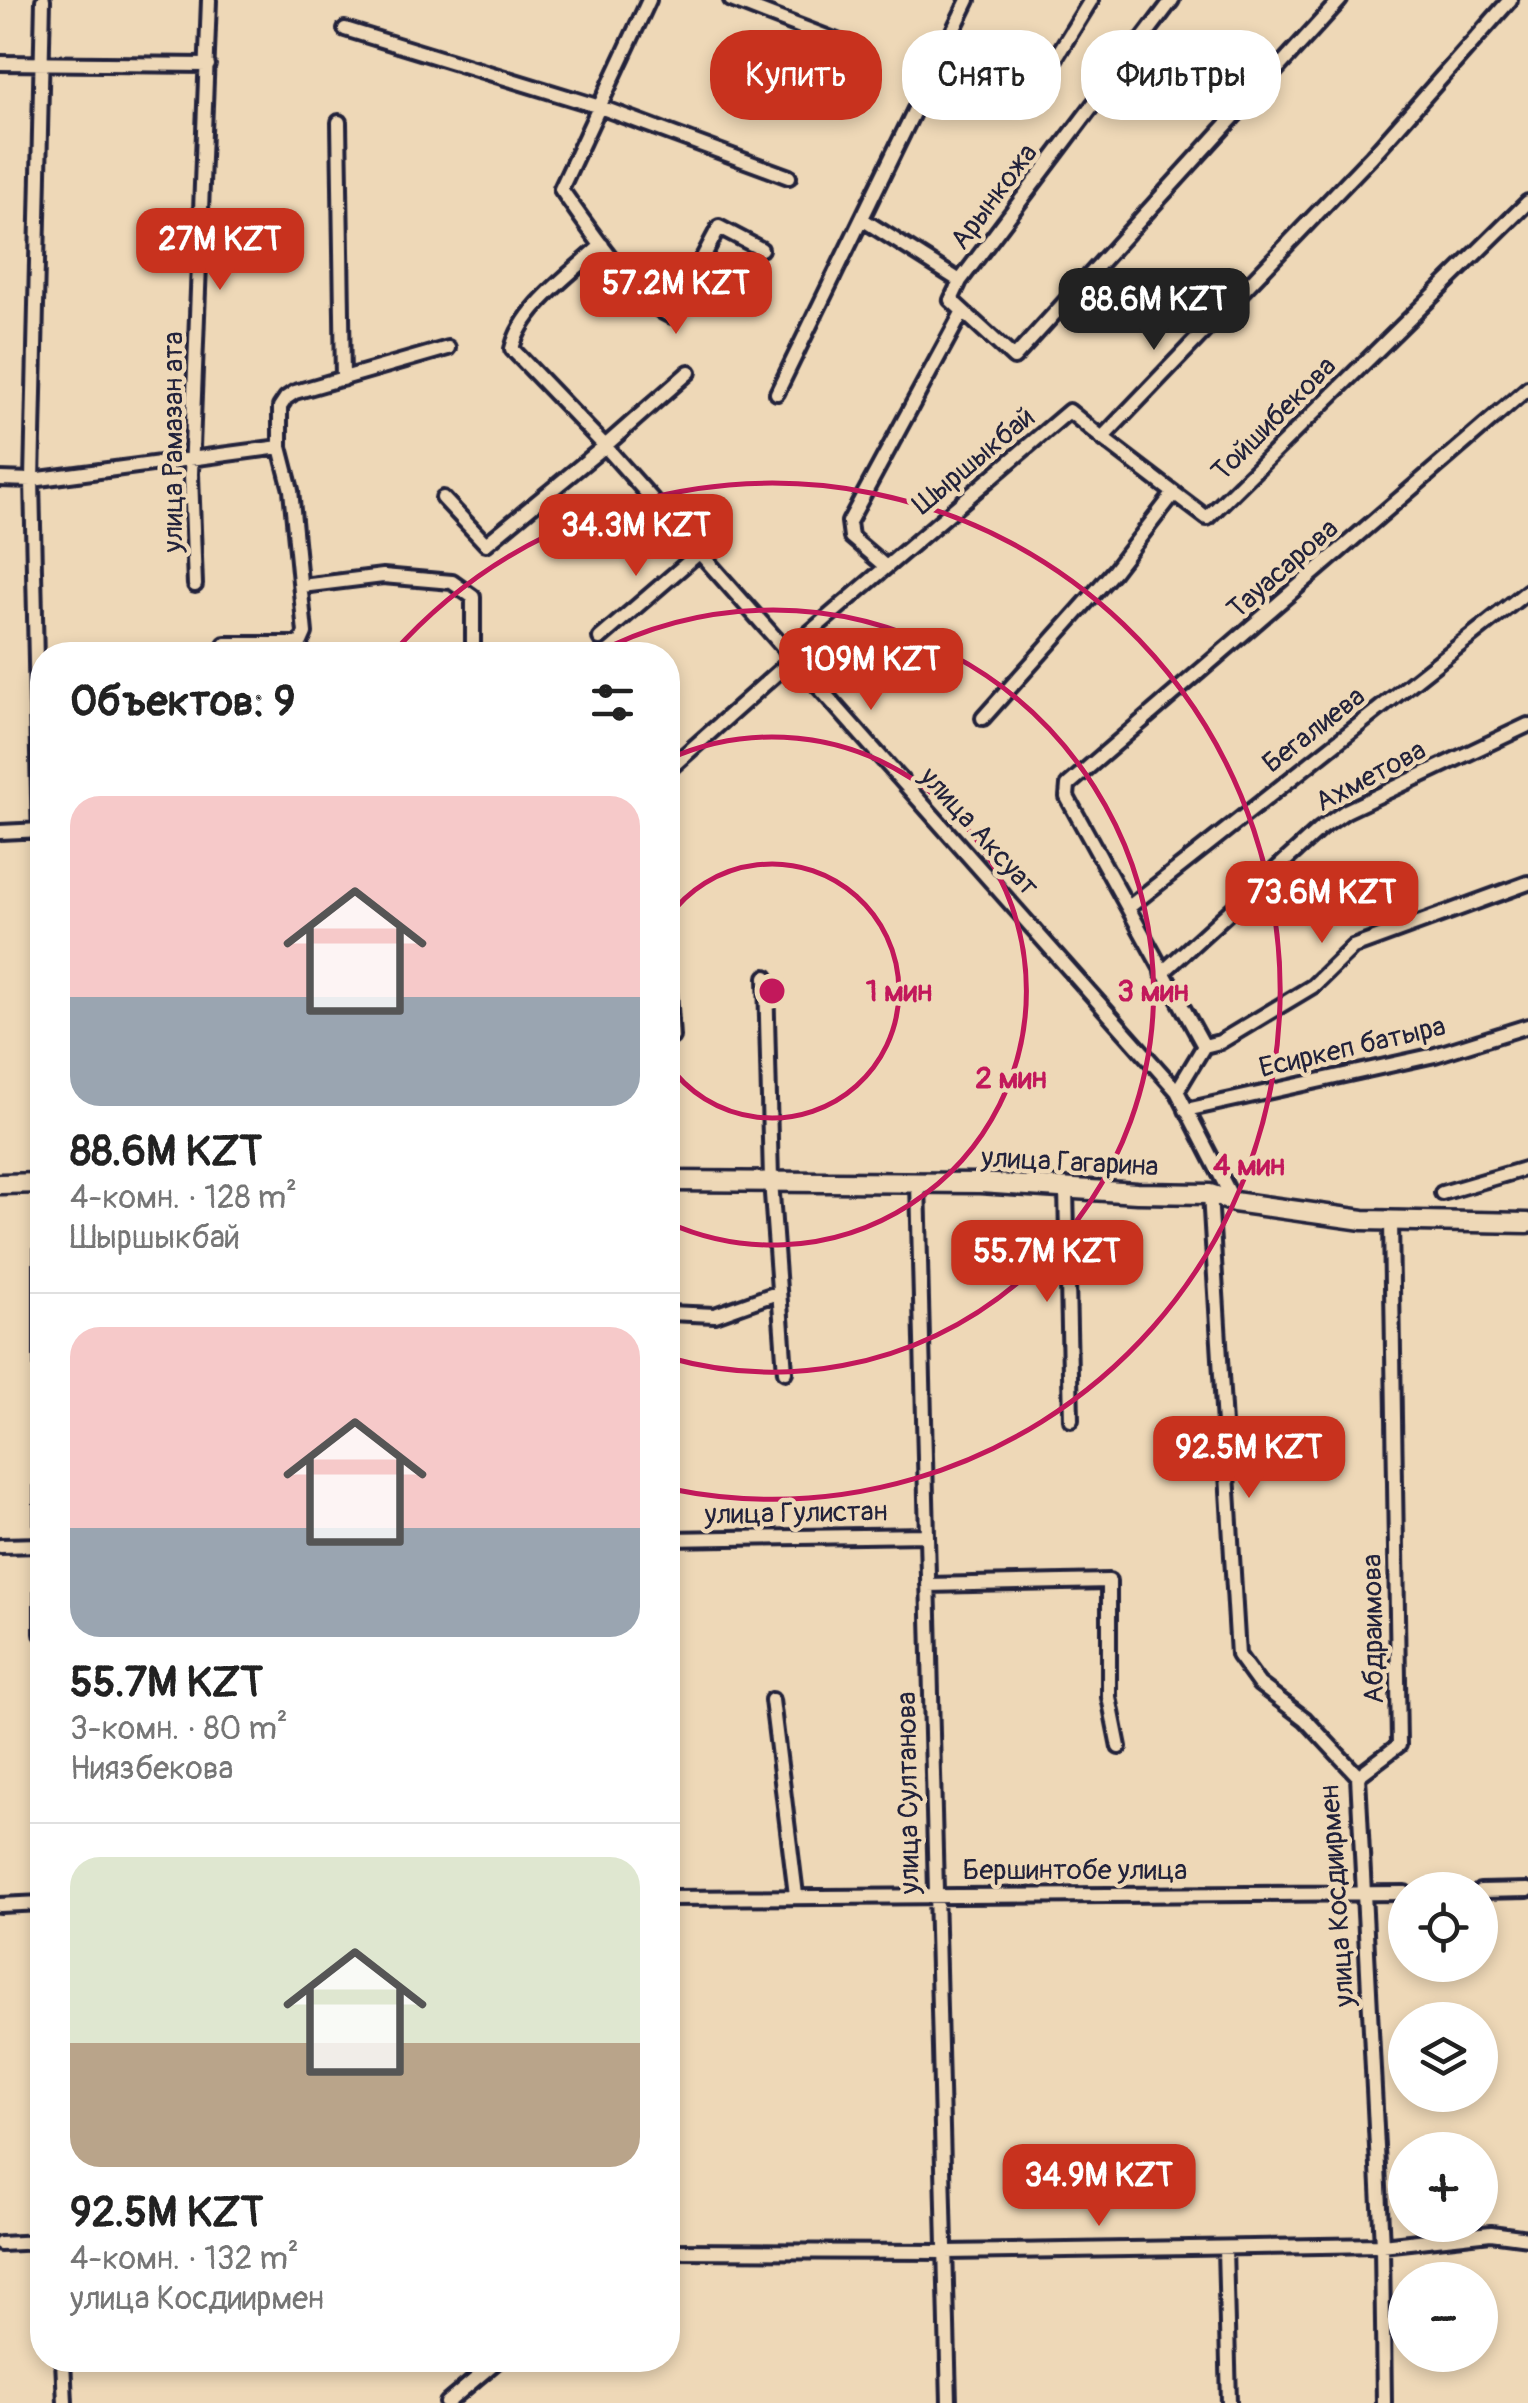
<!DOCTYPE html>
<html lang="ru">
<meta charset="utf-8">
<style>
body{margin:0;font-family:Pangolin,sans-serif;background:#f2f2f2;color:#222;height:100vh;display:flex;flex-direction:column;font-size:38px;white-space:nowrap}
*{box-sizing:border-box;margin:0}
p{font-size:32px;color:#767676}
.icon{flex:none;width:55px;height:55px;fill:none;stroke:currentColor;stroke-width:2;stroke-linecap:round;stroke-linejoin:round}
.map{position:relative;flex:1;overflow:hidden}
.details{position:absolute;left:30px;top:642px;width:650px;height:1730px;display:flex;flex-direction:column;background:#fff;border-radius:40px;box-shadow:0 5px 15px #0003}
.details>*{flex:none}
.guide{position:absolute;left:710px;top:30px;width:668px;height:90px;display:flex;gap:20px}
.fabs{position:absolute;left:1388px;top:1872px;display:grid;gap:20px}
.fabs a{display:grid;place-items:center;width:110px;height:110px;border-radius:50%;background:#fff;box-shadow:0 5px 15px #0003;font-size:50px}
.price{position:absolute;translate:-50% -85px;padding:0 22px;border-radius:20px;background:#c8321e;color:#fff;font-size:32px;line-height:65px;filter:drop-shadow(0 2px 5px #0008)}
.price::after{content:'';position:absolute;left:50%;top:60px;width:30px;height:22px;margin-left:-15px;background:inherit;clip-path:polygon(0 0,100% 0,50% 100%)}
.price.on{background:#222;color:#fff}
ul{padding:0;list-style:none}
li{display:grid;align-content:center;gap:20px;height:530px;padding:0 40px}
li+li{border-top:2px solid #e0e0e0}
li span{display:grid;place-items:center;height:310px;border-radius:30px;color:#555}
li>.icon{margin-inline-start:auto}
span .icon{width:180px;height:180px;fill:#fffc;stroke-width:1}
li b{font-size:42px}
h2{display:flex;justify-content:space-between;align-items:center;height:120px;padding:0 40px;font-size:42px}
.tag{padding:0 35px;border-radius:40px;background:#fff;box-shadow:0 5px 15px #0003;font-size:35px;line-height:90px}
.tag.on{background:#c8321e;color:#fff}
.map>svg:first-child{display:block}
</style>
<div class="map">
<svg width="1528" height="2403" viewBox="0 0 1528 2403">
<rect width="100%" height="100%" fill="#eed8b7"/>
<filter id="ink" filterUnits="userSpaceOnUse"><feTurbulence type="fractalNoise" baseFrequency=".01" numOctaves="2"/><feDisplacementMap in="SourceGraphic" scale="20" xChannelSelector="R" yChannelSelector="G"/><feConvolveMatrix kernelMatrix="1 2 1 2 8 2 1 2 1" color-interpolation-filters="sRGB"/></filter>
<g filter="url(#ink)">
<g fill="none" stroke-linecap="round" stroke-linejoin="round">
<defs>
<path id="minor" d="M649,0L561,189C580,216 643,310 672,316L719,227L761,249
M731,0L853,47
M345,29L600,107L789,177
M0,63L208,65
M1042,80L1091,0
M339,122L343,379
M862,219L960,281L1172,0
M602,245C571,274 522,307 512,349L605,446L1177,1091L1234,1202
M960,281L951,300L1014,358L1340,0
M777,393L968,0
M1102,438L1174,493
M0,479L32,480L280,447
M443,498L486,544L605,446L689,372
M886,567L851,537L849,522L963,311
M195,585L191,474L209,0
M302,586L383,576L452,582L473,597V655
M600,638L700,552
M225,644H295L301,642L305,633L291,490L280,447V407L286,398L295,392L448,348
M788,651L1069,411L1102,438L1372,156L1510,0
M983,718L1114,571L1174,493L1207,518L1528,202
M668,770L794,658
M0,832L42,830
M1129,907L1528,591
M42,934L32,480L43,0
M1162,973L1320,829L1346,811L1528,725
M668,976L672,1037
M766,977L771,1180L785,1372
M1204,1046L1067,797L1068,785L1528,388
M1177,1091L1204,1046L1220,1042L1313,986L1353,947L1528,883
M1186,1110L1435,1055L1528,1026
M42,1113V1634
M918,1182L949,2403
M1066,1189L1071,1420
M1442,1193L1528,1168
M1210,1194L1238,1655L1259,1684L1305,1719L1358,1776L1382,2245L1384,2403
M668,1313L715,1315L777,1293
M668,1539L926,1535
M0,1546L42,1545
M928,1585L1109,1581V1697L1119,1747
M772,1700L796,1895
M1358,1776L1399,1745L1391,1221
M1480,1891L1528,1890
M668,1898L1405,1893
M0,1905L42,1903
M0,2244L42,2242
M1225,2248L1229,2403
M668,2251L946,2252L1382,2245L1491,2233L1528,2238
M63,2360L65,2403
M447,2403L498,2360"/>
<path id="major" d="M668,1181L980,1183L1137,1193L1210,1194L1234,1202L1363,1220L1528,1223
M0,1184L42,1183"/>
</defs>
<use href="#minor" stroke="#22223b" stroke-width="20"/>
<use href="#major" stroke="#22223b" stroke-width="25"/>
<use href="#minor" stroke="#eed8b7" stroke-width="12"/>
<use href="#major" stroke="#eed8b7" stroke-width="18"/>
</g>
</g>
<g fill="none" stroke="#c2185b" stroke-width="5">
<path d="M668 918A127 127 0 1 1 668 1064"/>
<path d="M669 759A254 254 0 1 1 669 1223"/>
<path d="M593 655A381 381 0 1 1 670 1358"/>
<path d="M392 654A508 508 0 1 1 671 1489"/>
</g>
<g text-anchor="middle" stroke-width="9" stroke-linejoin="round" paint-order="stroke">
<g font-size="28" fill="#22223b" stroke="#eed8b7">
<text transform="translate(993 196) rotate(-53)" y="10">Арынкожа</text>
<text transform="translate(1273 418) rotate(-45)" y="10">Тойшибекова</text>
<text transform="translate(172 442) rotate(-90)" y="10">улица Рамазан ата</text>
<text transform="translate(973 460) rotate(-40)" y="10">Шыршыкбай</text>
<text transform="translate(1282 568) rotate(-41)" y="10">Тауасарова</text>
<text transform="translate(1313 729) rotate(-38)" y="10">Бегалиева</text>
<text transform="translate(1370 775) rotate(-28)" y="10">Ахметова</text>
<text transform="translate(980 831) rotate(48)" y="10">улица Аксуат</text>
<text transform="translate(1352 1046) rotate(-13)" y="10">Есиркеп батыра</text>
<text transform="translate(1070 1161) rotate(3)" y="10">улица Гагарина</text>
<text transform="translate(796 1512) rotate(-1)" y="10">улица Гулистан</text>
<text transform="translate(1372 1629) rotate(-91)" y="10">Абдраимова</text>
<text transform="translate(907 1793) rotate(-91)" y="10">улица Султанова</text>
<text x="1075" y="1879">Бершинтобе улица</text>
<text transform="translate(1336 1896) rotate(-94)" y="10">улица Косдиирмен</text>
</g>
</g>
<circle cx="772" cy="991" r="15" fill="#c2185b" stroke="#eed8b7" stroke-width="5"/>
<g font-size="30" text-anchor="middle" font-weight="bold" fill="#c2185b" stroke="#eed8b7" stroke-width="9" stroke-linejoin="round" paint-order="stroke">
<text x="899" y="1001">1 мин</text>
<text x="1153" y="1001">3 мин</text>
<text x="1011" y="1088">2 мин</text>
<text x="1249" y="1175">4 мин</text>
</g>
</svg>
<div class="fabs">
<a><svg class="icon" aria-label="locate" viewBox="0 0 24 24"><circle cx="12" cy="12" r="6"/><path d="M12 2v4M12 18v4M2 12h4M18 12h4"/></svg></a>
<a><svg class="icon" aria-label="layers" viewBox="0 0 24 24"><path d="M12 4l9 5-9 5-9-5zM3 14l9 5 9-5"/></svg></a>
<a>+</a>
<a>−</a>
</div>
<b class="price" style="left:220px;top:293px">27M KZT</b>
<b class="price" style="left:676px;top:337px">57.2M KZT</b>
<b class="price on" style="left:1154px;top:353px">88.6M KZT</b>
<b class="price" style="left:636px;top:579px">34.3M KZT</b>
<b class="price" style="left:871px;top:713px">109M KZT</b>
<b class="price" style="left:1322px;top:946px">73.6M KZT</b>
<b class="price" style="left:1047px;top:1305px">55.7M KZT</b>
<b class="price" style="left:1249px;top:1501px">92.5M KZT</b>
<b class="price" style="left:1099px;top:2229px">34.9M KZT</b>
<div class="guide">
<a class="tag on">Купить</a>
<a class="tag">Снять</a>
<a class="tag">Фильтры</a>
</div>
<section class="details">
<h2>Объектов: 9<svg class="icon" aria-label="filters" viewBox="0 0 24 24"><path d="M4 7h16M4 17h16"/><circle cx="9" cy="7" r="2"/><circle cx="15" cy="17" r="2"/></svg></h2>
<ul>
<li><span style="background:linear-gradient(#f6c9c9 65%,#9aa5b1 0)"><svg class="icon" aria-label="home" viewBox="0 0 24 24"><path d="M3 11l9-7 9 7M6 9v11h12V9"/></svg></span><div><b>88.6M KZT</b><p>4-комн. · 128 m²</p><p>Шыршыкбай</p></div></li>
<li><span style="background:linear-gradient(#f6c9c9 65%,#9aa5b1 0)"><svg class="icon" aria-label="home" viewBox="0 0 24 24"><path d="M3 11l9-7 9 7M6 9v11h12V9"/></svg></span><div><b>55.7M KZT</b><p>3-комн. · 80 m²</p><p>Ниязбекова</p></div></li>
<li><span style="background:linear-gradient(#dfe7d0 60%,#b9a48a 0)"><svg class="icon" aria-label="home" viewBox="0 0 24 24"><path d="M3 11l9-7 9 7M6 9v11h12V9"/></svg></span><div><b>92.5M KZT</b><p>4-комн. · 132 m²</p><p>улица Косдиирмен</p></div></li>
</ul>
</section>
</div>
